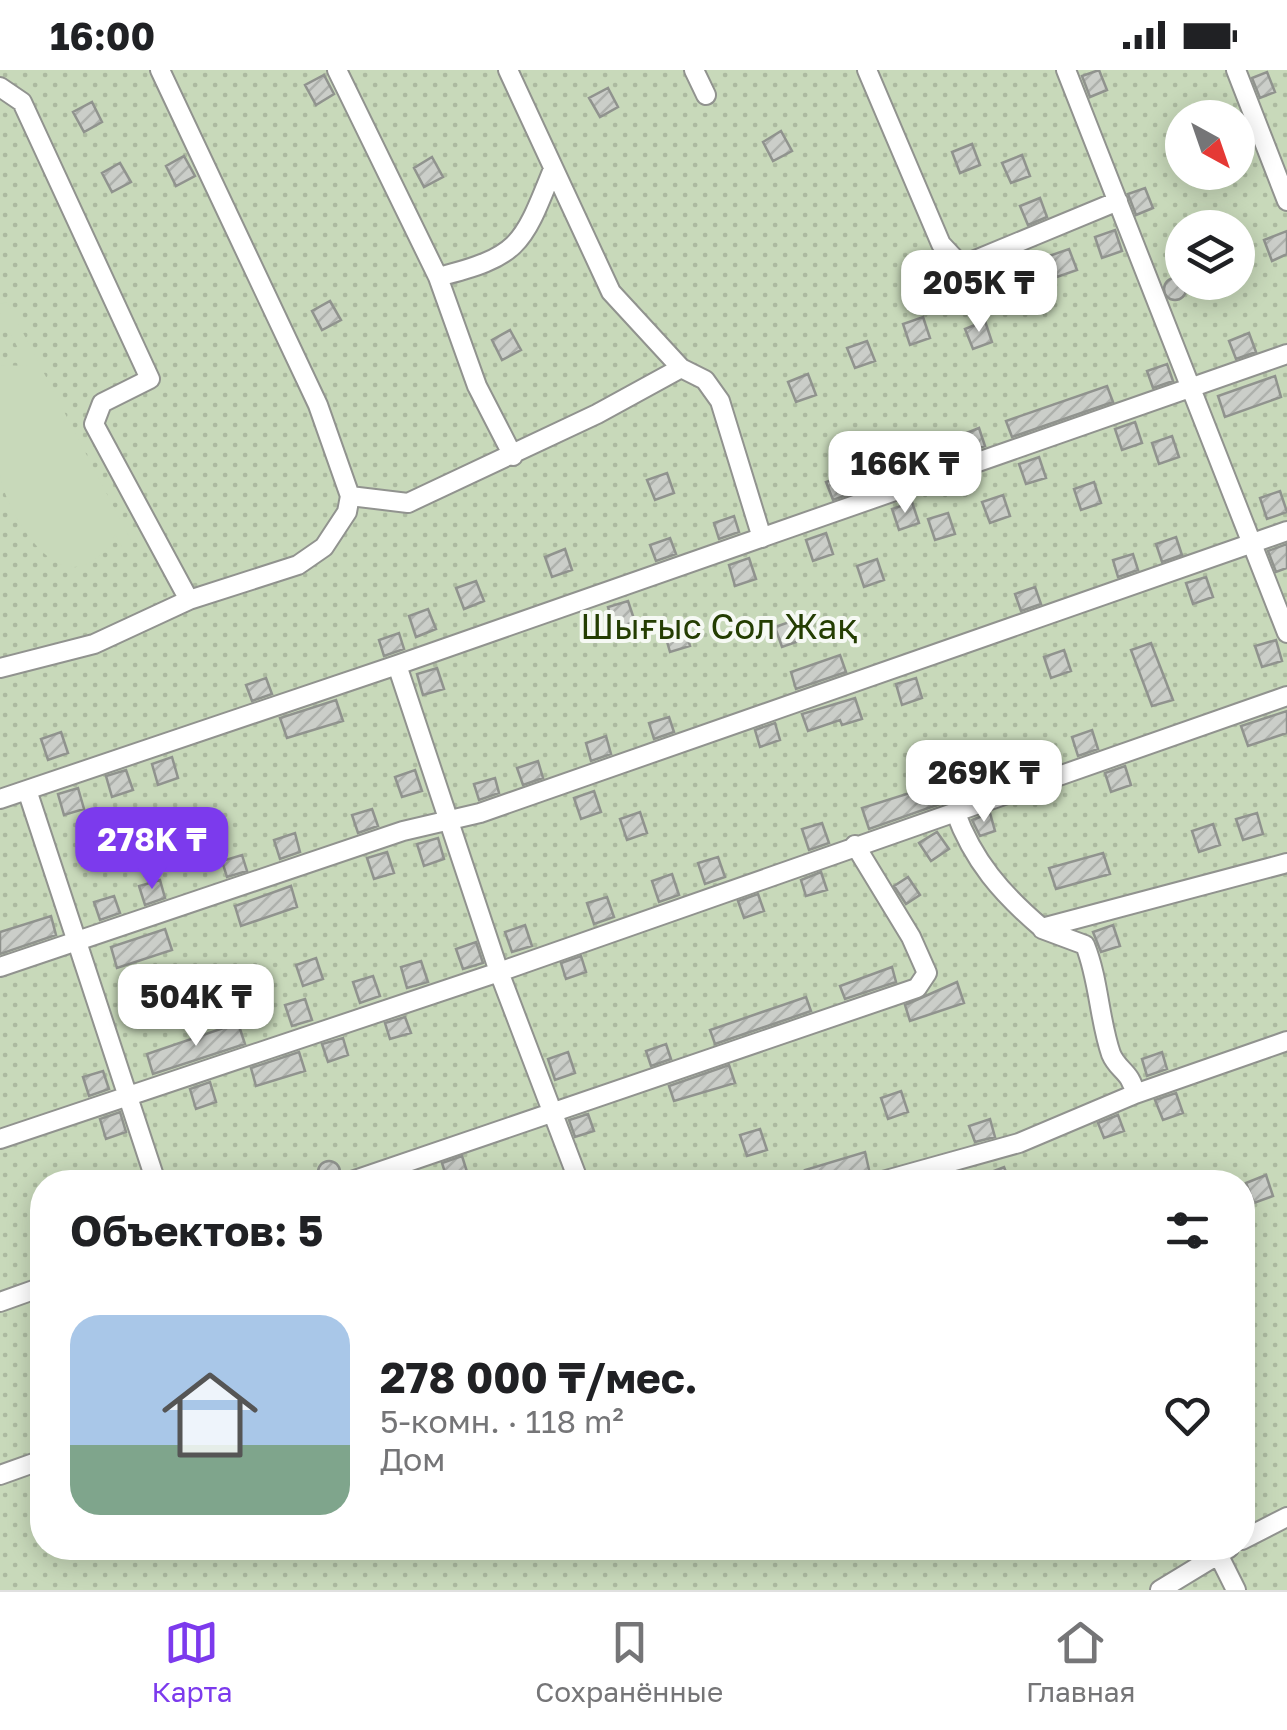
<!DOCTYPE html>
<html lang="ru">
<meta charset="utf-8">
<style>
body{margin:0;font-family:"Golos Text",sans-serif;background:#f2f2f2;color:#202124;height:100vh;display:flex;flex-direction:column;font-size:38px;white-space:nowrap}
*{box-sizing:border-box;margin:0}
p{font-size:32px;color:#757577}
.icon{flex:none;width:55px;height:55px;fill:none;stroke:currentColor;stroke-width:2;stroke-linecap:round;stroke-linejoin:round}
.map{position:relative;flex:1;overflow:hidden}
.sheet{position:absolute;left:30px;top:1100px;width:1225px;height:390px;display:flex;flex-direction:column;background:#fff;border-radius:40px;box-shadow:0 5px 25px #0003}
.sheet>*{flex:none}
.needle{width:65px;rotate:140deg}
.fabs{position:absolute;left:1165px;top:30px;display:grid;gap:20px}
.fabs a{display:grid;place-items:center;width:90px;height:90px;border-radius:50%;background:#fff;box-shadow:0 5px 25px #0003;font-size:50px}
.price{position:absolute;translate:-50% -85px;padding:0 22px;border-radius:20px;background:#fff;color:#222;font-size:32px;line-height:65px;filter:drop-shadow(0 2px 5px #0008)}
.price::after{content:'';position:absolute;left:50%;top:60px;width:30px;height:22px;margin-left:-15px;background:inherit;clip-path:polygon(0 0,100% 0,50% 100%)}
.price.on{background:#7c3aed;color:#fff}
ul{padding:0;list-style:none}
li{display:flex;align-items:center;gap:30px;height:250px;padding:0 40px}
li+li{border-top:2px solid #e0e0e0}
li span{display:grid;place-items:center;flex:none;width:280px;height:200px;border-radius:30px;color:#555}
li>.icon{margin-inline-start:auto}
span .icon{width:120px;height:120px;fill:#fffc;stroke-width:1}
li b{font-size:42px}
h2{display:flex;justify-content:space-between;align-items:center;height:120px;padding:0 40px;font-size:42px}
.status{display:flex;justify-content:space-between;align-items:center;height:70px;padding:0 50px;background:#fff;direction:ltr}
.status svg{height:28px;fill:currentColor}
.tabs{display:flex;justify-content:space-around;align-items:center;height:140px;border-top:2px solid #e0e0e0;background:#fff;font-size:28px;color:#757577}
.tabs a{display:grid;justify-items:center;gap:5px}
.tabs .on{color:#7c3aed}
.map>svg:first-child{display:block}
</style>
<div class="status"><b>16:00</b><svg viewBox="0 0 49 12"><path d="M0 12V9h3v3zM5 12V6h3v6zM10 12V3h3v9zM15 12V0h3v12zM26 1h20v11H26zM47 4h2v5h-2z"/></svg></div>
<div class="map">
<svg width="1287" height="1520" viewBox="0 0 1287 1520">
<defs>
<pattern id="garden-dots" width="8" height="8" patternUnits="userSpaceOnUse" patternTransform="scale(2.5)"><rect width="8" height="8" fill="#c8d9ba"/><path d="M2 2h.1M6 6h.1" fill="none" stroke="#acbaa0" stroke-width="1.8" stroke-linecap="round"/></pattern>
<pattern id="building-hatch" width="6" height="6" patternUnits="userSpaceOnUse" patternTransform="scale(2.5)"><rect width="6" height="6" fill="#cbcec9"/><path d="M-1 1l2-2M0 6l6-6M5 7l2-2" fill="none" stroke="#aeb1ac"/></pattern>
</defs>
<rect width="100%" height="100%" fill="#f6f9f4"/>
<path fill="url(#garden-dots)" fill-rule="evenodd" d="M0,0H1287V1520H0ZM1182,48H1238V102H1182ZM1182,158H1238V212H1182ZM42,1112H1242V1478H42Z"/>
<path fill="#c8d9ba" d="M7,232L133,474L123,479L115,464C108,480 92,496 74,497C41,499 4,434 0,405C0,370 0,330 0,295L27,296L0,243V234Z"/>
<path fill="url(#building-hatch)" stroke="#90938e" stroke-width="2.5" d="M1099,0L1107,20L1090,27L1082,6Z
M1267,2L1275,22L1260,28L1252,8Z
M324,5L334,24L316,35L305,15Z
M608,18L618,37L600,47L589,28Z
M92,32L102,52L84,62L73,42Z
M781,61L792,81L773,91L763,72Z
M972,74L980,95L960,103L952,82Z
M1022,85L1030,106L1011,113L1002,93Z
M184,86L195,106L176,116L166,96Z
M432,87L443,107L424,117L414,98Z
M120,93L131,112L112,122L102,103Z
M1145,118L1153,138L1136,145L1128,124Z
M1040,128L1047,147L1028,155L1020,136Z
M1115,160L1122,181L1102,188L1095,167Z
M1287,161V184L1272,191L1264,170Z
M1069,179L1077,200L1057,207L1049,186Z
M1164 219a11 11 0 1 1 22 0a11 11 0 1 1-22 0Z
M330,231L341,250L322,260L312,241Z
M923,247L930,268L910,275L903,254Z
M985,251L992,272L973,279L965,259Z
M510,260L521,280L502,290L492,270Z
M1249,263L1256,282L1236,289L1229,271Z
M867,271L875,291L855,298L847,278Z
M1167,294L1173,311L1153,318L1147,301Z
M808,304L816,325L796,332L788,312Z
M1275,306L1281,327L1225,347L1218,326Z
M1107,316L1113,332L1012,367L1006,351Z
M1135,352L1142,373L1122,380L1115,359Z
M979,358L985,376L965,383L959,366Z
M1172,366L1179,387L1159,394L1152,373Z
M924,378L930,395L833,430L826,412Z
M1039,387L1046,408L1026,414L1019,394Z
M667,403L674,423L655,430L647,410Z
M1094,412L1101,433L1081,440L1074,419Z
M1280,421L1287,442L1267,449L1260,428Z
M1003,425L1010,446L990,453L982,432Z
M912,432L919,453L899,460L892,439Z
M948,443L955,464L935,470L928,449Z
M734,446L739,462L719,469L714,453Z
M826,463L833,484L813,491L806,470Z
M1176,467L1182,485L1162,492L1156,474Z
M670,468L676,484L656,491L650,475Z
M1287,474V498L1276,502L1268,481Z
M565,479L572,500L552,507L545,487Z
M1133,484L1138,500L1118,507L1113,490Z
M749,488L756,509L735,516L729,495Z
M877,489L884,510L864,517L857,496Z
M1206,507L1213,527L1193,534L1186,513Z
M476,511L484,531L464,539L456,518Z
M1035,517L1041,534L1021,541L1015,524Z
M628,531L635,552L614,558L608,537Z
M428,539L436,559L416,567L409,546Z
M795,550L802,570L782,577L775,557Z
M684,555L690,576L670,582L664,561Z
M399,563L404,579L384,586L379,570Z
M1276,570L1282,591L1262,597L1255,576Z
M1151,573L1173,630L1152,636L1131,580Z
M1064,580L1071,601L1051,608L1044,587Z
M840,585L846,602L796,619L791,602Z
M437,598L444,619L423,625L417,604Z
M266,608L272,624L252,631L246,615Z
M916,608L922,628L902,635L896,614Z
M855,628L862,649L842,655L840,650L808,661L802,644Z
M336,630L343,651L287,668L280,648Z
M1287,641V663L1248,676L1241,656Z
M669,647L674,662L654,669L649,653Z
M775,653L780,670L760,677L755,660Z
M1092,660L1098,679L1078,686L1072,667Z
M61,662L68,683L48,690L41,669Z
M606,666L611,684L591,691L586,673Z
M1027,682L1033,702L1013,709L1007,689Z
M172,687L178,708L158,715L152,694Z
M538,691L543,708L523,715L517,698Z
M1125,696L1131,715L1111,722L1105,703Z
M126,700L133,720L112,727L106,706Z
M415,700L422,721L402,727L395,707Z
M495,708L499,723L479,730L474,714Z
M954,709L960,727L869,759L862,738Z
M78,718L84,739L64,745L58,724Z
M594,721L601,742L581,749L574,728Z
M372,739L378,756L358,763L352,745Z
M640,742L647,763L627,770L620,749Z
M990,743L995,761L980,766L972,750Z
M1257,743L1263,764L1243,770L1236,749Z
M822,753L829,773L809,780L802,759Z
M1213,754L1220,775L1199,782L1192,761Z
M937,762L949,779L931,791L919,773Z
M295,763L300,782L280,789L274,770Z
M438,768L444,789L424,796L417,774Z
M387,782L394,803L374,809L367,788Z
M1103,783L1110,804L1056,819L1049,798Z
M242,785L247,801L227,807L222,791Z
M718,787L725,807L705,814L698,793Z
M821,802L827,820L806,826L801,810Z
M672,804L679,825L659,832L652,811Z
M908,807L920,825L906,834L894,816Z
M160,810L165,828L145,835L139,816Z
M291,816L297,837L241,856L235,836Z
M758,824L764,841L744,848L738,831Z
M114,826L120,843L100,850L94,832Z
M607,827L614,847L594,854L587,833Z
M51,846L56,865L0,884V862Z
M525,855L532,876L512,882L505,862Z
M1113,855L1120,876L1101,882L1093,862Z
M165,859L172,880L117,898L111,877Z
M476,872L483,893L463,899L456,879Z
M581,886L586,902L566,909L561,893Z
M316,888L323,909L303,916L296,895Z
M421,891L428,912L407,918L401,897Z
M892,897L896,912L845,929L840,916Z
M373,906L380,926L360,933L353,912Z
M957,912L964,933L910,951L905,935Z
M806,927L811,941L715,974L710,960Z
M305,929L312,950L292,956L285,935Z
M405,947L411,963L390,969L385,953Z
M238,953L245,974L153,1004L147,984Z
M343,968L348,985L328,992L322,974Z
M666,974L671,989L651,996L646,981Z
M299,982L305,1001L256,1016L251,998Z
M568,982L575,1003L555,1010L548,989Z
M1162,982L1167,999L1147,1006L1142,989Z
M729,995L735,1013L674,1031L669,1016Z
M103,1001L109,1019L89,1026L83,1007Z
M210,1012L216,1032L196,1039L190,1019Z
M901,1021L908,1042L888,1049L881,1028Z
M1176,1023L1183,1043L1163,1050L1155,1030Z
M120,1042L126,1062L106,1069L100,1049Z
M588,1044L594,1061L575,1067L569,1050Z
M1118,1045L1124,1061L1104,1068L1098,1053Z
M990,1049L995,1067L975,1072L969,1056Z
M760,1059L767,1080L747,1086L740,1065Z
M865,1082L870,1104L842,1112H809L805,1100Z
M462,1086L468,1105L448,1112L442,1093Z
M318 1102a11 11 0 1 1 22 0a11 11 0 1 1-22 0Z
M1004,1097L1010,1112H967V1111Z
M1266,1105L1273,1126L1254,1133L1246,1113Z"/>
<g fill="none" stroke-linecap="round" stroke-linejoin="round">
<defs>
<path id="minor" d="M160,0L318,335L350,426L408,433L597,344L681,298
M337,0L438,207C520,186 522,176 553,99
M508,0L611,222L681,298L705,310L720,331L762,468
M694,0L706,25
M867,0L941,174L956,190L968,193L1118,131
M1066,0L1287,563
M1236,0L1287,131
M0,17L22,32L150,309L102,333L94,354L189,530
M438,207L477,316L513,386
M397,595L499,902L579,1112
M0,598L94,574L189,530L298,495L324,477L347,442L350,426
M27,720L156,1112
M0,729L397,595L1287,284
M955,741C973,791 1002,824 1042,858L1287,793
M1042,859L1085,875C1099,910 1099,949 1111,984C1118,1001 1131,1001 1135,1024
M0,897L403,761L480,743L1287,461
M0,1069L499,902L1287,626
M349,1112L917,918L927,903L911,867L855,775
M879,1112L1019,1073L1135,1024L1287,971
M0,1232L42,1217
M0,1405L42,1390
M1242,1470L1287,1447
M1218,1484L1236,1520
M1160,1520L1229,1478"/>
</defs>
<use href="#minor" stroke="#91938f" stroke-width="22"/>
<use href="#minor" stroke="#fff" stroke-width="18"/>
</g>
<g text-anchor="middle" stroke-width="8" stroke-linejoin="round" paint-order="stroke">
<g font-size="35" fill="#243d02" stroke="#f6f9f4">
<text x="719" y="569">Шығыс Сол Жақ</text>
</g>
</g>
</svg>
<div class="fabs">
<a><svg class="needle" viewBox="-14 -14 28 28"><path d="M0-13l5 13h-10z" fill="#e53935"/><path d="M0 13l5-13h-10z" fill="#757577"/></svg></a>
<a><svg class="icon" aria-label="layers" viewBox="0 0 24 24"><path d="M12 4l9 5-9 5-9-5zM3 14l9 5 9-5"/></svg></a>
</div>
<b class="price" style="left:979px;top:265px">205K ₸</b>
<b class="price" style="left:905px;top:446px">166K ₸</b>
<b class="price" style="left:984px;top:755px">269K ₸</b>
<b class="price on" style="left:152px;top:822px">278K ₸</b>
<b class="price" style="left:196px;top:979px">504K ₸</b>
<section class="sheet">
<h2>Объектов: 5<svg class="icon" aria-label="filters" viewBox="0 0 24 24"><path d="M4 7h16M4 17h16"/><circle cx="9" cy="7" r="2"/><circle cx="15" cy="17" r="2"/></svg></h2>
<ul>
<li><span style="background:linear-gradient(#a9c7e8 65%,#7fa58c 0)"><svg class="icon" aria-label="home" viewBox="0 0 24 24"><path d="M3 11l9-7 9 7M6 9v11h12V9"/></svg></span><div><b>278 000 ₸/мес.</b><p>5-комн. · 118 m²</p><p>Дом</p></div><svg class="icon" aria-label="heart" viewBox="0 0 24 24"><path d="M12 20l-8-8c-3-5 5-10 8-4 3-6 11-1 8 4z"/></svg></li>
</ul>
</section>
</div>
<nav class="tabs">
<a class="on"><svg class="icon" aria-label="map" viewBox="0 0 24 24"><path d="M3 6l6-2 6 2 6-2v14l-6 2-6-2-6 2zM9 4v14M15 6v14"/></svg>Карта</a>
<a><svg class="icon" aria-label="saved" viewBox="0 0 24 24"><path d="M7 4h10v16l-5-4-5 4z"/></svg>Сохранённые</a>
<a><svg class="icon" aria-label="home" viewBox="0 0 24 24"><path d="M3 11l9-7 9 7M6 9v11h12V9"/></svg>Главная</a>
</nav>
